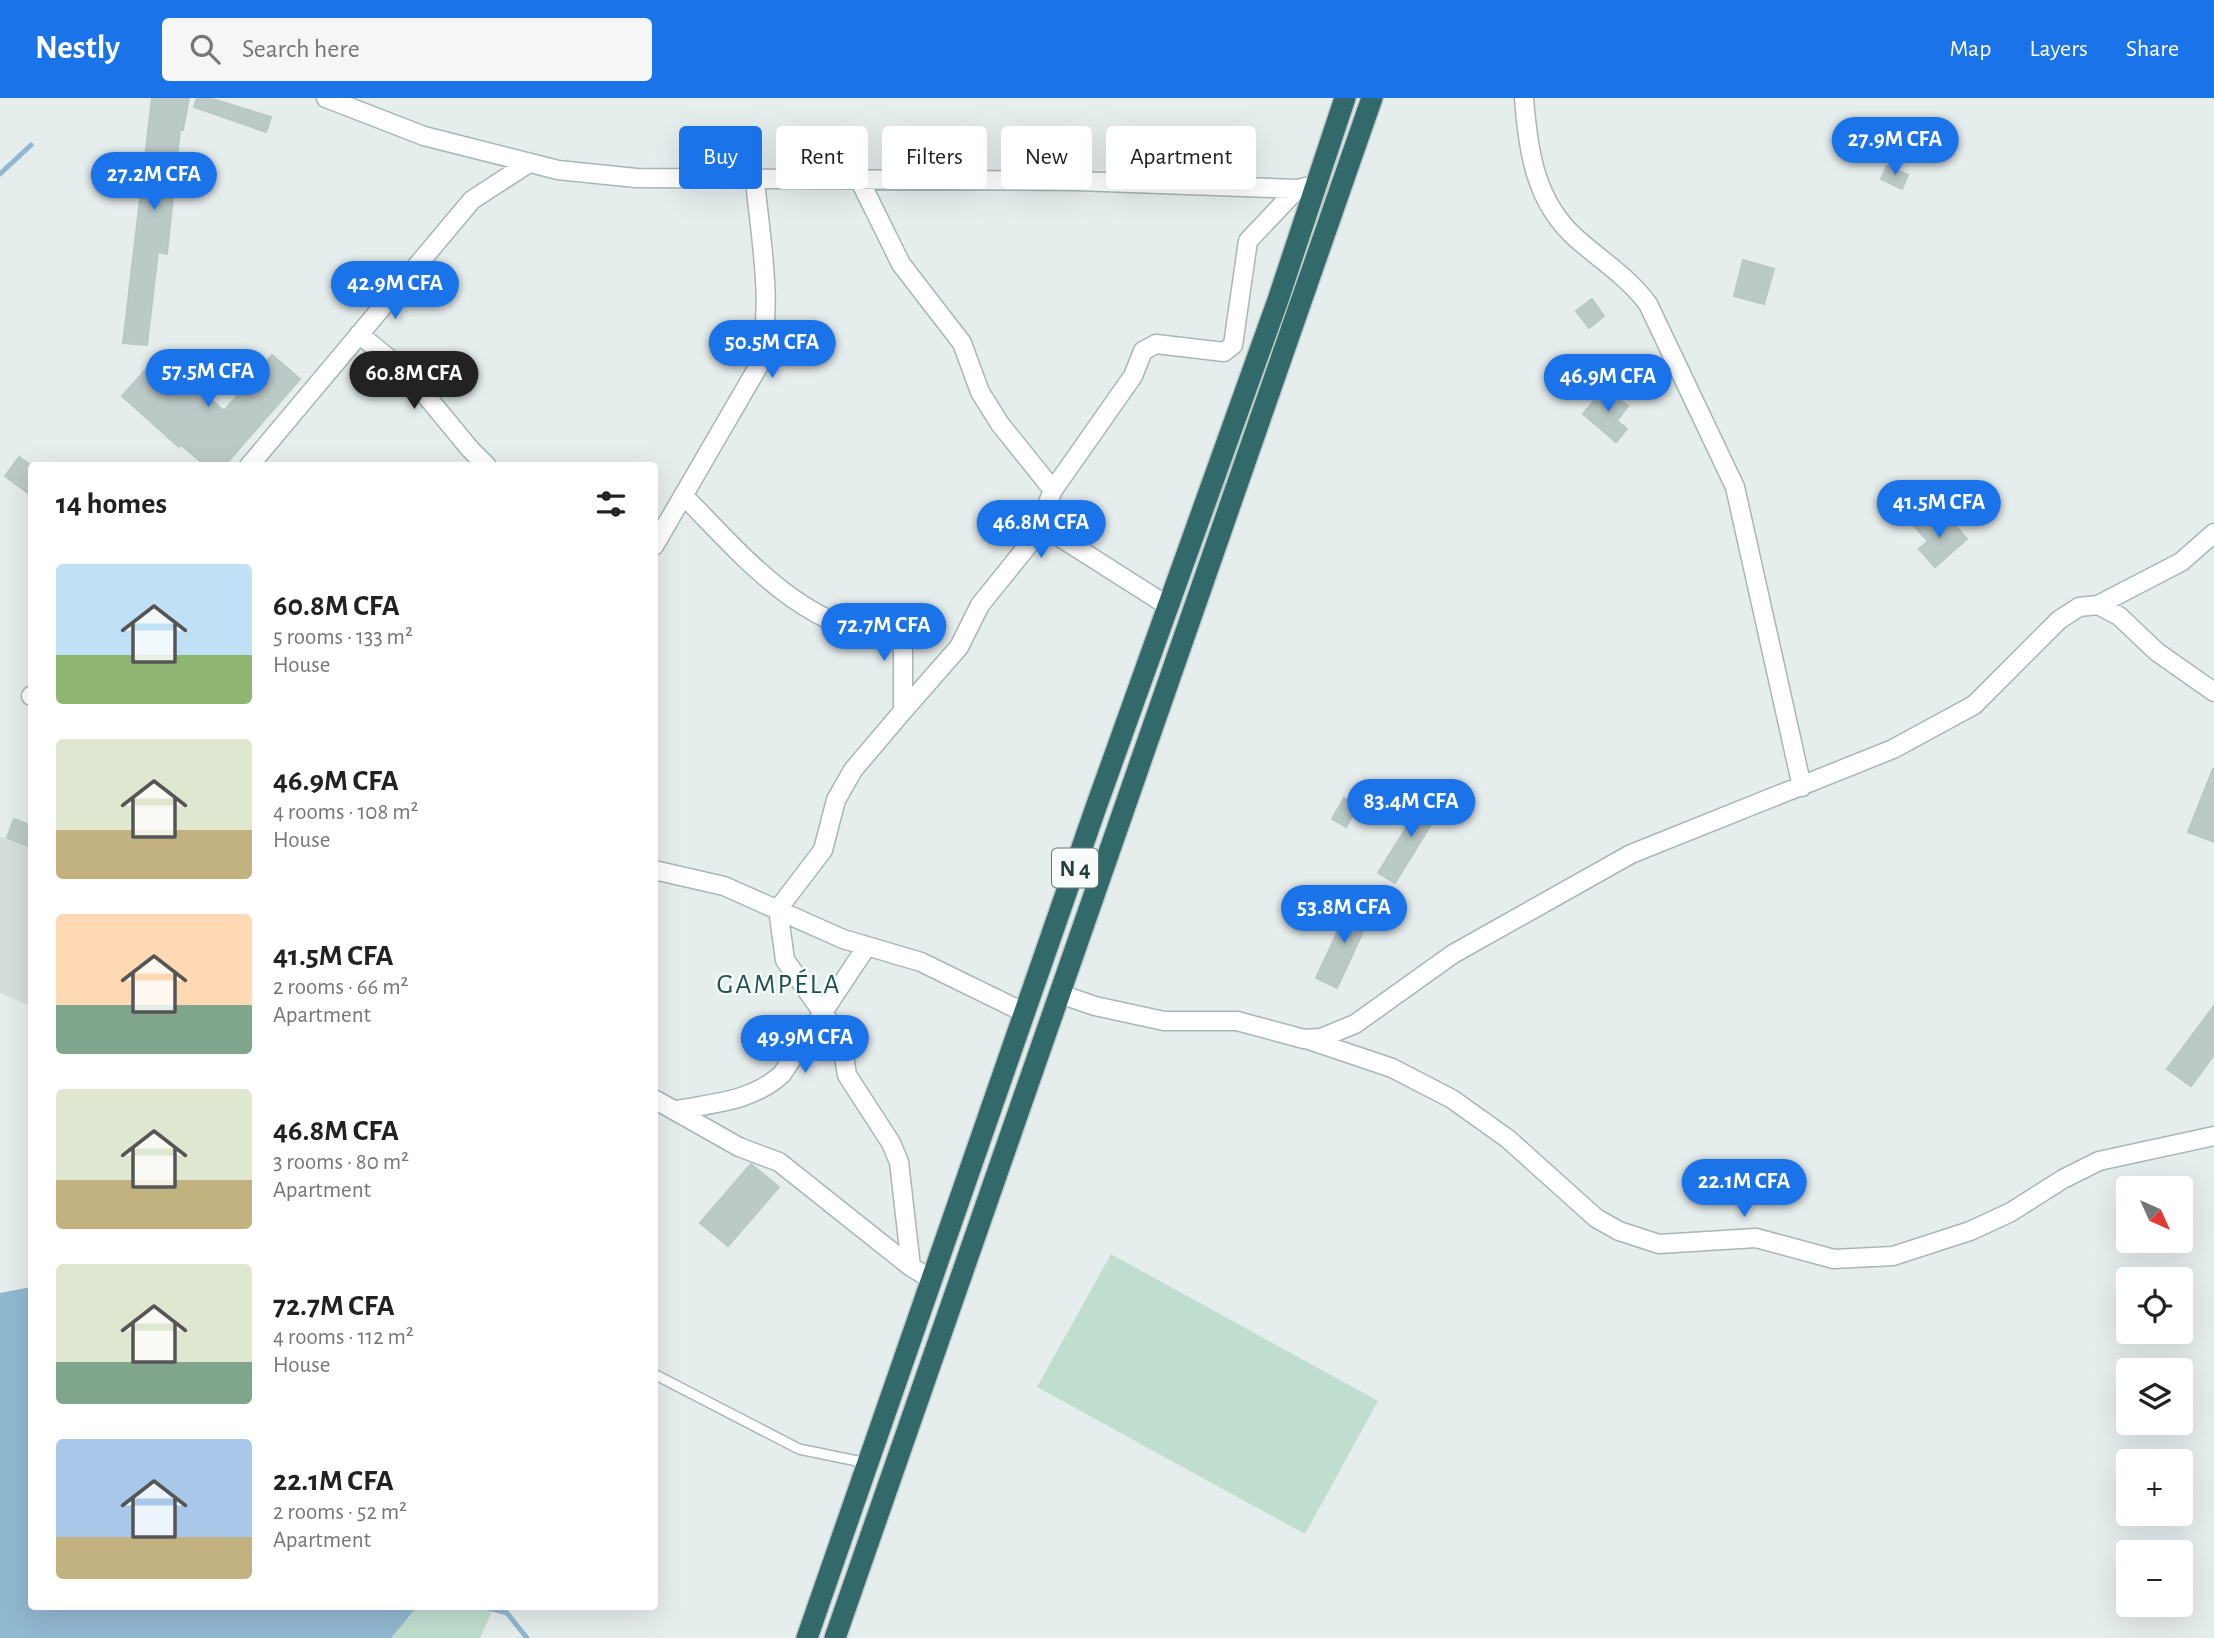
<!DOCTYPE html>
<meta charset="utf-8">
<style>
body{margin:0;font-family:"Alegreya Sans",sans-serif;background:#f6f6f6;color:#222;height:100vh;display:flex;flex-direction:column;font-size:26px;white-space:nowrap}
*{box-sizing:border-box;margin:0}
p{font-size:23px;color:#767676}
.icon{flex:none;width:38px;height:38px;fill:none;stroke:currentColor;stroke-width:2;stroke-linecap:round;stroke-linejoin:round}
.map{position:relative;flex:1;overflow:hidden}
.sheet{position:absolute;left:28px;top:364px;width:630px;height:1148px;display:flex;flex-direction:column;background:#fff;border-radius:7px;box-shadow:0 7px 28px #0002}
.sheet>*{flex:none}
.banner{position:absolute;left:679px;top:28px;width:665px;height:63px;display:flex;gap:14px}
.needle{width:46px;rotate:135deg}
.controls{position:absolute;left:2116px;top:1078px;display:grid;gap:14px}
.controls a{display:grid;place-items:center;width:77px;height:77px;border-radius:7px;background:#fff;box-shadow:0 7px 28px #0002;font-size:35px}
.price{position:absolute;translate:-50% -60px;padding:0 16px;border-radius:24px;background:#1a73e8;color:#fff;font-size:23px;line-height:46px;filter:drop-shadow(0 2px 4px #0008)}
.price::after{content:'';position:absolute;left:50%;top:42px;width:21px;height:16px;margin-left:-10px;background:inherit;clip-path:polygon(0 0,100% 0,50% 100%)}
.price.selected{background:#222;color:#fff}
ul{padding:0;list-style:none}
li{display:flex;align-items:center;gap:21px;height:175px;padding:0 28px}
li span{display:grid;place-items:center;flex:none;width:196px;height:140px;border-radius:7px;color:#555}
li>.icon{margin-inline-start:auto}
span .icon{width:84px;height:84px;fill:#fffc;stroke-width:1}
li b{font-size:30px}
h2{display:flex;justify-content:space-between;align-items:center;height:84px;padding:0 28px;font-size:30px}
.tag{padding:0 24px;border-radius:7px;background:#fff;box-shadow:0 7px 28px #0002;font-size:24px;line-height:63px}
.tag.selected{background:#1a73e8;color:#fff}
header{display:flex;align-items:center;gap:42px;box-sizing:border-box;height:98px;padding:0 35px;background:#1a73e8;color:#fff}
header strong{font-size:33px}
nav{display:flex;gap:38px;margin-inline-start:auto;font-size:24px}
.search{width:490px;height:63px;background:#f6f6f6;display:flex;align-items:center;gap:18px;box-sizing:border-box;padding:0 24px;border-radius:7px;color:#767676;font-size:26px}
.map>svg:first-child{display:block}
</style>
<header>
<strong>Nestly</strong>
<div class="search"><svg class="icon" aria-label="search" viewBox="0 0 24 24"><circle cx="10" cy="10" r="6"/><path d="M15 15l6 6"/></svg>Search here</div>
<nav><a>Map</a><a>Layers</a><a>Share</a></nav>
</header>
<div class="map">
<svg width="2214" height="1540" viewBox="0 0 2214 1540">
<rect width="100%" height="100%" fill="#e6eeed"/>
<path fill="#d4dedc" d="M0,739L31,751V908L0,895Z"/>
<path fill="#c0decf" d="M1111,1156L1378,1303L1305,1436L1037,1289Z
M417,1509H494L480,1540H391Z"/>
<path fill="#91b8d1" d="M31,1189L32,1508L417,1509L391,1540H0V1195Z"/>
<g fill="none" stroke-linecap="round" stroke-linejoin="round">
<path stroke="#91b8d1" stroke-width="5" d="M0,76L31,47
M481,1508L507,1515L527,1540"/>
</g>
<path fill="#bbc9c7" stroke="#b9c8c5" stroke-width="2" d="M152,0H189L183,32H180L167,156L158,154L147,247L123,245Z
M197,0H209L271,19L266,34L194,9Z
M1887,68L1908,77L1902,91L1881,81Z
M1743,162L1774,171L1764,206L1734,198Z
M1592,201L1604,218L1589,230L1576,213Z
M160,256L224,313L272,257L300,281L224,368H206L181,347L179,349L122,298Z
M1605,290L1628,308L1617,323L1627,331L1616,344L1583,316Z
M19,359L32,368V398L5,378Z
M1925,416L1941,432L1951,423L1967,441L1935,469L1919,451L1928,443L1913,427Z
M2213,671H2214V744L2188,734Z
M1427,697L1443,707L1395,785L1378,775Z
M1344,700L1358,708L1346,729L1332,721Z
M14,721L32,728V750L7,740Z
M1351,805L1372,814L1337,890L1316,880Z
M2214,908V957L2191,988L2167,971Z
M751,1066L779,1089L728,1148L700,1125Z"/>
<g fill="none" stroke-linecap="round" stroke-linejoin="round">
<defs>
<path id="lane" d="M654,1276L799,1351L867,1365"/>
<path id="street" d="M326,0L424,38L558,72L636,80L1076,83L1297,91L1315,87
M1524,0C1528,53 1535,104 1577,141C1602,163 1628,179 1648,206L1735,389L1802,689
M860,83L901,166L962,245L980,294L1000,326L1053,392
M359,236L409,277L470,351L487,368
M249,368L472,102L529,65
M684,398C742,457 808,538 898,538L903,546V613L853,672L836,702L823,752L778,811L785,862L841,940L847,977L891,1045L899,1064L911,1169
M1039,426L1168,508
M654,448L758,269C774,208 761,145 755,83
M2098,507L2181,464L2214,435
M31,598L32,597
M903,613L959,549L980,507L1034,440L1053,392L1133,278L1143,253L1156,246L1224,254L1233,247L1248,143L1297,91
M654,772L724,788L843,841L921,864L1025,915
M1060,896L1095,908L1164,923H1237L1304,941L1321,940L1355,926L1453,856L1631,756L1893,651L1974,607L2059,522L2079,509L2098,507L2119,518L2157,554L2214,594
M1309,942L1392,970L1452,1001L1508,1041L1596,1120L1619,1133L1659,1146L1756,1140L1834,1161L1893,1158L1970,1133L2011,1114L2063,1081L2099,1063L2214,1038
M654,1001L739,1049L779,1064L911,1169L933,1182
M677,1012C714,1005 753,1003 782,976L867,848"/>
<path id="highway" d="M807,1540L1095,712L1278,202L1345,0
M835,1540L1372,0"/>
</defs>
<use href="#lane" stroke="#a8b6b6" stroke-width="12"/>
<use href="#street" stroke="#a8b6b6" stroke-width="21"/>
<use href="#highway" stroke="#c2caca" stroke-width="24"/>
<use href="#lane" stroke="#fff" stroke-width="9"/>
<use href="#street" stroke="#fff" stroke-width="18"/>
<use href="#highway" stroke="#326a6c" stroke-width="21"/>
</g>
<g text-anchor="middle" stroke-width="5" stroke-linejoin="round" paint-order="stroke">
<rect fill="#f7fbfa" stroke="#647878" stroke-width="2" x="1052" y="750.5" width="46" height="39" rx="5"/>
<g font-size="23" font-weight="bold" fill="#254040">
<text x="1075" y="778">N 4</text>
</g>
<g font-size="28" letter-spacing="2" fill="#215252" stroke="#f7fbfa">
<text x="779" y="895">GAMPÉLA</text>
</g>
</g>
</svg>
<div class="controls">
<a><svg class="needle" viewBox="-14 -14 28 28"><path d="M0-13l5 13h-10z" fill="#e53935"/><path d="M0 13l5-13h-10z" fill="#767676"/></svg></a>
<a><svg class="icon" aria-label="locate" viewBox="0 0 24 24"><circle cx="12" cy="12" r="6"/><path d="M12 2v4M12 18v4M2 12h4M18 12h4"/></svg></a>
<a><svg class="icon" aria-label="layers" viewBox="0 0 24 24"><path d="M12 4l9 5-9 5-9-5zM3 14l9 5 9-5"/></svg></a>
<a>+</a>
<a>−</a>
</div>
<b class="price" style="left:1895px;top:79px">27.9M CFA</b>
<b class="price" style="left:154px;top:114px">27.2M CFA</b>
<b class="price" style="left:395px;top:223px">42.9M CFA</b>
<b class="price" style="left:772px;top:282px">50.5M CFA</b>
<b class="price" style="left:208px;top:311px">57.5M CFA</b>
<b class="price selected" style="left:414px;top:313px">60.8M CFA</b>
<b class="price" style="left:1608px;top:316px">46.9M CFA</b>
<b class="price" style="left:1939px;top:442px">41.5M CFA</b>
<b class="price" style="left:1041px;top:462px">46.8M CFA</b>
<b class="price" style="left:884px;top:565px">72.7M CFA</b>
<b class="price" style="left:1411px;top:741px">83.4M CFA</b>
<b class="price" style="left:1344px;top:847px">53.8M CFA</b>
<b class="price" style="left:805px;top:977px">49.9M CFA</b>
<b class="price" style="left:1744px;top:1121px">22.1M CFA</b>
<div class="banner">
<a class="tag selected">Buy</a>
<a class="tag">Rent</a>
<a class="tag">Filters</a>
<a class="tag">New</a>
<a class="tag">Apartment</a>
</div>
<section class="sheet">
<h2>14 homes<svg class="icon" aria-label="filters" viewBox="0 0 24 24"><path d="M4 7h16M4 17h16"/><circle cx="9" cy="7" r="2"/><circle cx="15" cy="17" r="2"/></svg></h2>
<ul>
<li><span style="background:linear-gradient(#bfe0f5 65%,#8fb573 0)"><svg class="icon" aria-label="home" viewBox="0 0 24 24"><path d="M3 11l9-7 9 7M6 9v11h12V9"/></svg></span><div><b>60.8M CFA</b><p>5 rooms · 133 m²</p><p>House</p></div></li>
<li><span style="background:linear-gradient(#dfe7d0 65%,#c2b280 0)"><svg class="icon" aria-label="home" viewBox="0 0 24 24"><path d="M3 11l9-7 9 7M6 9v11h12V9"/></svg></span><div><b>46.9M CFA</b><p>4 rooms · 108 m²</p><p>House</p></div></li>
<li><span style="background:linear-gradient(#ffd9b3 65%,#7fa58c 0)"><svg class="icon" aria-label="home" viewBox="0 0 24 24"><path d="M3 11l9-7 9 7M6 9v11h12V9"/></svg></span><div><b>41.5M CFA</b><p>2 rooms · 66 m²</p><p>Apartment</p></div></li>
<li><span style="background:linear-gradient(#dfe7d0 65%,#c2b280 0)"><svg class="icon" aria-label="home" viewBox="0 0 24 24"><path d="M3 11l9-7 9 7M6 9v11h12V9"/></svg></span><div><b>46.8M CFA</b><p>3 rooms · 80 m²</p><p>Apartment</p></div></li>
<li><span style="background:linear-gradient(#dfe7d0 70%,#7fa58c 0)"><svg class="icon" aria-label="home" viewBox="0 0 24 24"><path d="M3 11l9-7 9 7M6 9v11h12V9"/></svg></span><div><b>72.7M CFA</b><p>4 rooms · 112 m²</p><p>House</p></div></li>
<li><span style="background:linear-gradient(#a9c7e8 70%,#c2b280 0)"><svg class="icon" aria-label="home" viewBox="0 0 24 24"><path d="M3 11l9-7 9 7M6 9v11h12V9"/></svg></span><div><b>22.1M CFA</b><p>2 rooms · 52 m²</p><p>Apartment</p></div></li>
</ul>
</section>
</div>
